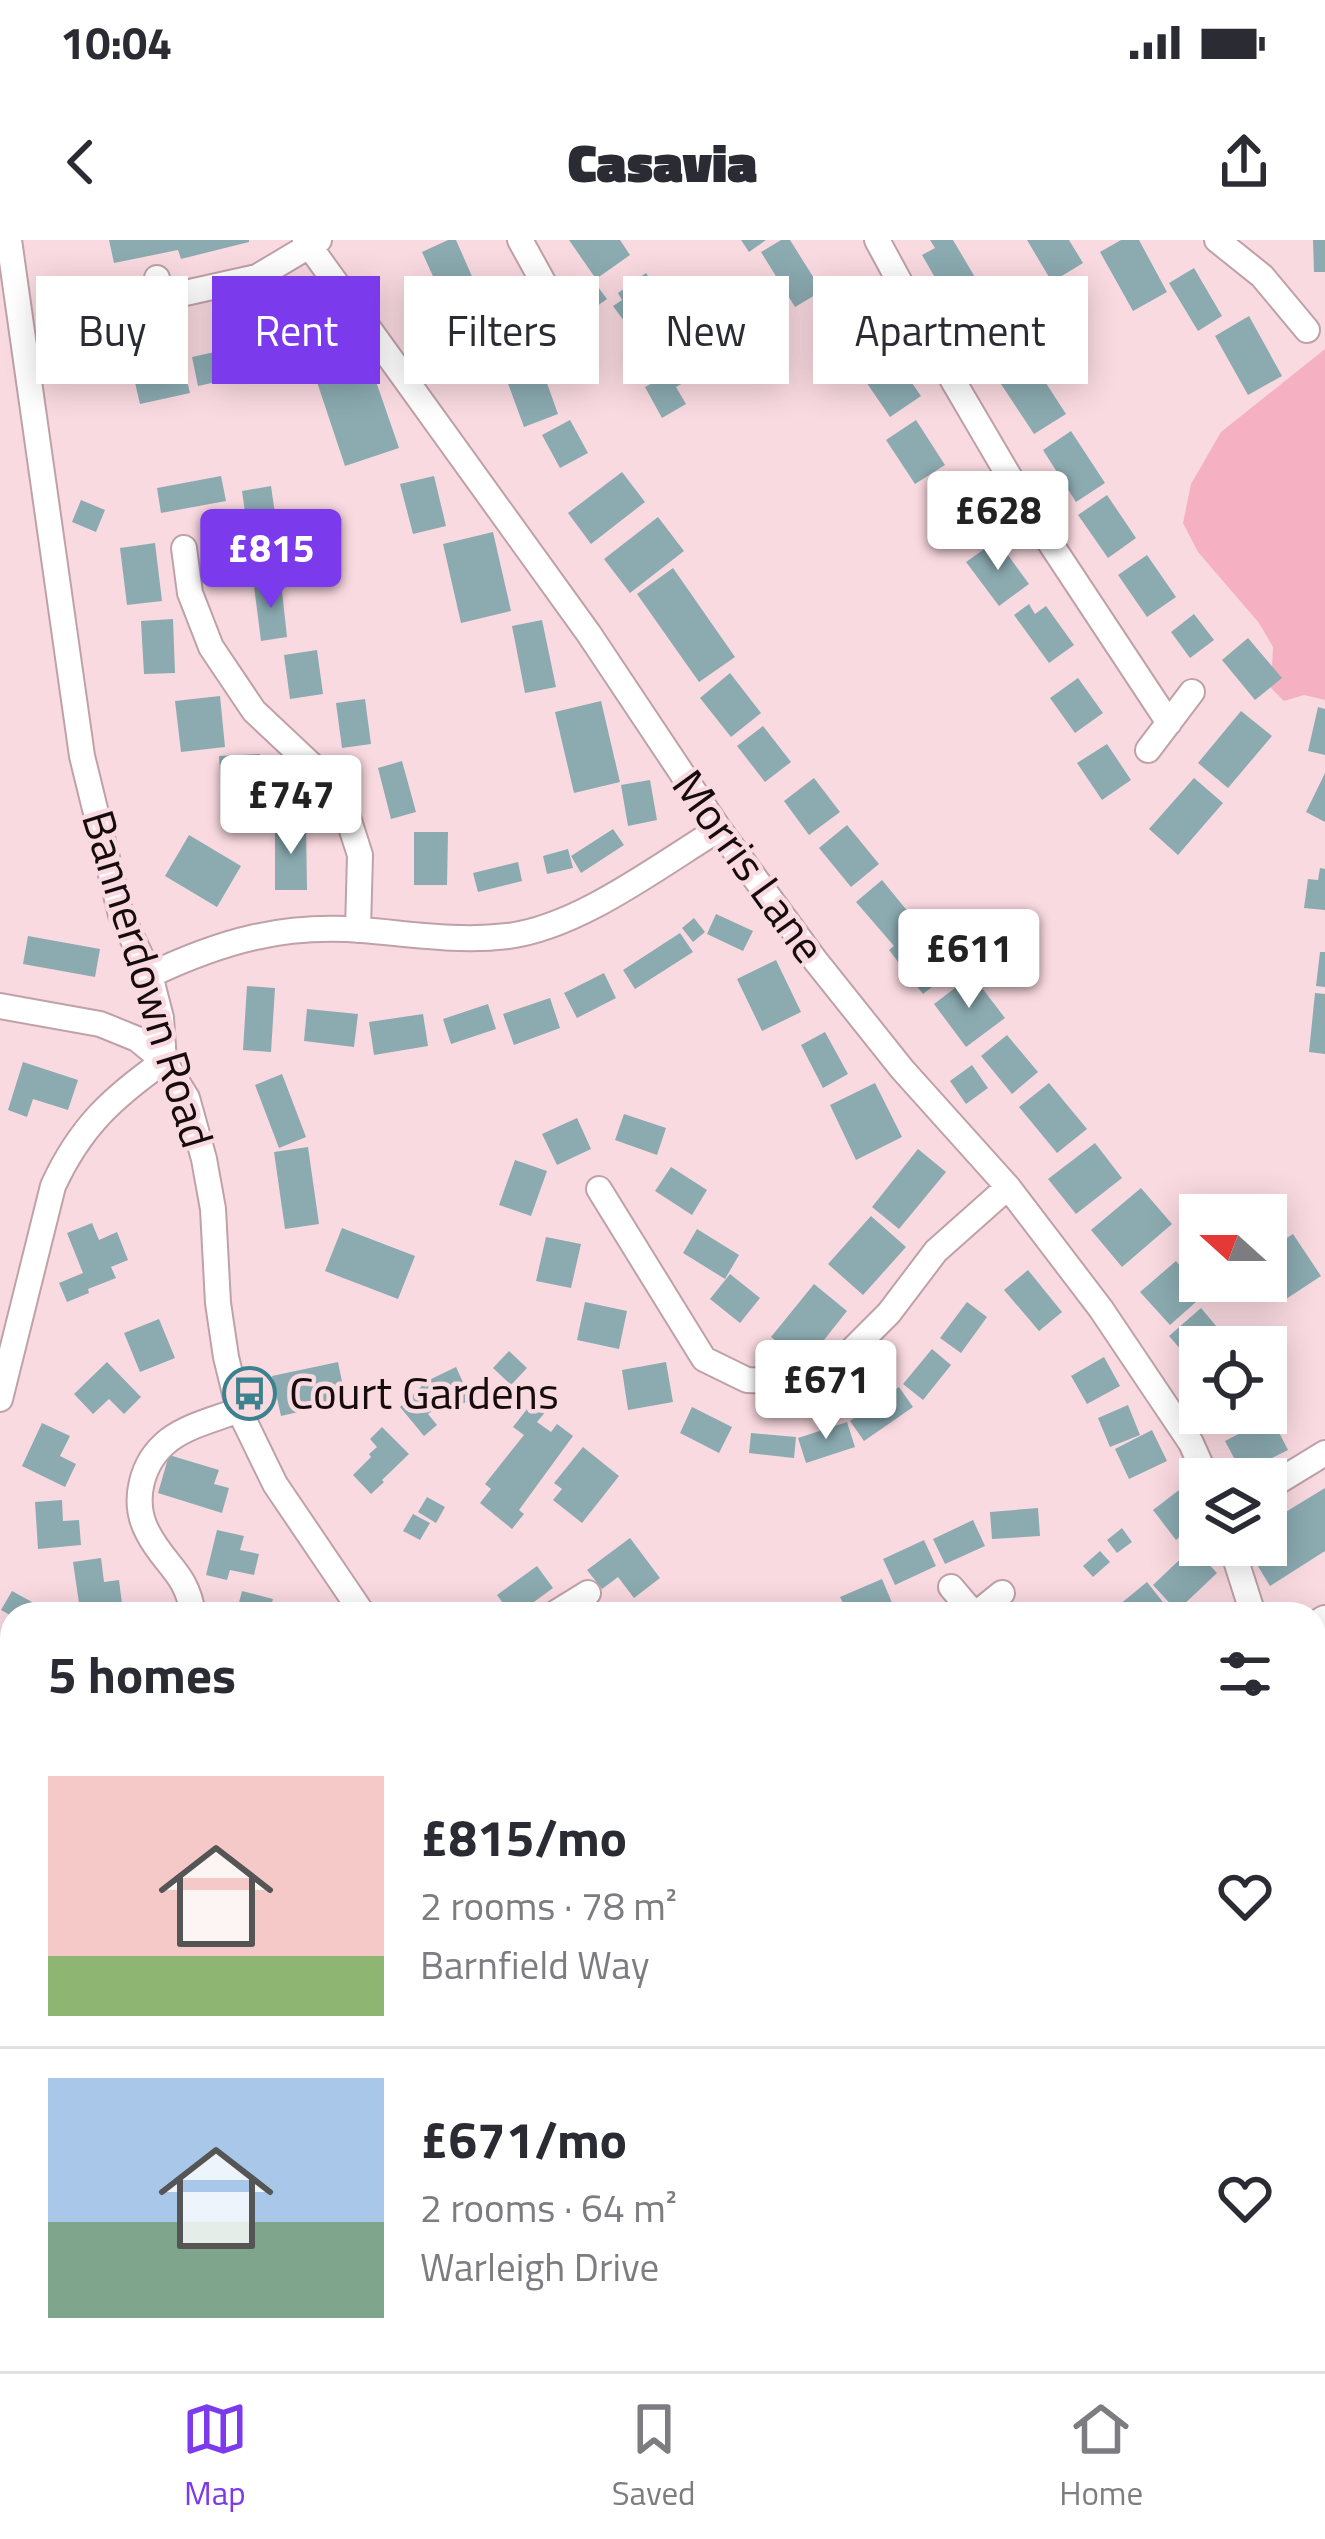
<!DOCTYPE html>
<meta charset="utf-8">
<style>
body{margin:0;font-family:"Titillium Web",sans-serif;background:#f7f7f7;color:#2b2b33;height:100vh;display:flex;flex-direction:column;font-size:45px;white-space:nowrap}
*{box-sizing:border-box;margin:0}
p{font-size:39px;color:#7c7c81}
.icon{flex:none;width:66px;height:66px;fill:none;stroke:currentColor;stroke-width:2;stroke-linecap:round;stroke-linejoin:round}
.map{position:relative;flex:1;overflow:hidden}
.details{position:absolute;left:0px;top:1362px;width:1326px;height:771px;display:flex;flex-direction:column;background:#fff;border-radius:36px 36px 0 0;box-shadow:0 6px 30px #0003}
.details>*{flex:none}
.guide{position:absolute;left:36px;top:36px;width:1254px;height:108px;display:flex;gap:24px}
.needle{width:78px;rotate:291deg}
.fabs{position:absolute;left:1179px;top:954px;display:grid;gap:24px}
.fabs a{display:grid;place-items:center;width:108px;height:108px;border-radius:0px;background:#fff;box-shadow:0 6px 30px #0003;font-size:60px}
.price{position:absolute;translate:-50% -102px;padding:0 27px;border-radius:12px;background:#fff;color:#222;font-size:39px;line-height:78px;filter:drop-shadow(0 3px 6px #0008)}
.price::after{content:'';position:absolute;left:50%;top:72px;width:36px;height:27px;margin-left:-18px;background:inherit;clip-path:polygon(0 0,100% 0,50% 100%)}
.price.active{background:#7c3aed;color:#fff}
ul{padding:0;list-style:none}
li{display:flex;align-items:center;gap:36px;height:300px;padding:0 48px}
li+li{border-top:3px solid #e1e1e2}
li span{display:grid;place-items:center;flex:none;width:336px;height:240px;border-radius:0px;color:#555}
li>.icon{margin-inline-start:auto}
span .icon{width:144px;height:144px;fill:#fffc;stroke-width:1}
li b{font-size:51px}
h2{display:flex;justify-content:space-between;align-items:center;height:144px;padding:0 48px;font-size:51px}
.tag{padding:0 42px;border-radius:0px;background:#fff;box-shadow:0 6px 30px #0003;font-size:42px;line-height:108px}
.tag.active{background:#7c3aed;color:#fff}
.status{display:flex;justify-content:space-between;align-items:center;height:84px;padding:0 60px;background:#fff;direction:ltr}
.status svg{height:33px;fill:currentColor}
header{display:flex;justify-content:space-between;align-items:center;height:156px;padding:0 48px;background:#fff;font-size:54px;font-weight:800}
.dock{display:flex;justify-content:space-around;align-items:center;height:168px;border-top:3px solid #e1e1e2;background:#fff;font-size:33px;color:#7c7c81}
.dock a{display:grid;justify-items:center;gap:6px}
.dock .active{color:#7c3aed}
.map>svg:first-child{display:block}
</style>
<div class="status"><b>10:04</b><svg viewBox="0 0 49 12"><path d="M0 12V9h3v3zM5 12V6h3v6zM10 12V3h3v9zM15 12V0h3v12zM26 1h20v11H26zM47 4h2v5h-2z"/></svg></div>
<header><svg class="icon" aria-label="back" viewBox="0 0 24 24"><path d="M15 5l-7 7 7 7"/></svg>Casavia<svg class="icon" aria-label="share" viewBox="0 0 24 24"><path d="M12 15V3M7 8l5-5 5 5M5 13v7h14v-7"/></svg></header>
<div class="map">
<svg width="1325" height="2131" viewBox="0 0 1325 2131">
<rect width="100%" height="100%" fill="#fadae1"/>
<path fill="#f5b1c1" d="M1325,109V460L1304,455L1284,461L1271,448L1273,407L1259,383L1198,312L1183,283L1191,244L1221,192Z
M1325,1724V2131H808L819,2121H1314V1733Z"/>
<path fill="#db869c" d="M1325,1587V1721L1314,1727V1595Z
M681,2121H816L808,2131H674Z"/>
<path fill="#8babb1" d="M109,0H249V2L181,19L178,10L114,23Z
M448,0H456L478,50L446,65L422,12Z
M569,0H620L630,15L596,39Z
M741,0H766L749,12Z
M781,0H790L822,51L795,67L761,12Z
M930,0H953L979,44L949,62L922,15L935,8Z
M1027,0H1069L1083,23L1052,42Z
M1121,0H1139L1167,52L1133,71L1100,12Z
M1313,0H1325V32H1314Z
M1194,28L1222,76L1198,91L1169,43Z
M646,33L676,77L649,95L635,73L624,81L613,66L622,60L618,53Z
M110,41L123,100L87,108L74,49Z
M595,43L607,59L590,71L579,55Z
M846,54L873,100L842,119L814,74Z
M996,55L1023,99L992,118L965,73Z
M493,66L512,106L482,120L463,80Z
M1249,76L1282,136L1248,155L1215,96Z
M315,84L320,107L259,120L255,97Z
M237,107L243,136L198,146L192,117Z
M679,109L695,136L676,147L686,164L662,178L645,147L669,134L661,120Z
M889,110L921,156L890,177L858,130Z
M538,118L558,174L524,187L503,130Z
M182,119L190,153L140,164L132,130Z
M1031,120L1066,174L1034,194L999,141Z
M370,124L399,208L345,226L317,142Z
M570,180L588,213L560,228L542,195Z
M916,180L945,225L915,244L886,200Z
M1071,191L1105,243L1076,262L1043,210Z
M622,232L645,262L591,304L568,273Z
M221,236L226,261L161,273L157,248Z
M434,236L446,286L413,294L400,244Z
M966,236L994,282L962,302L933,256Z
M271,246L283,329L254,334L242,251Z
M1107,255L1136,298L1108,318L1078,275Z
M81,260L105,270L96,292L72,282Z
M658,277L684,311L630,353L604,319Z
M493,292L511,371L461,383L443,304Z
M997,300L1029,344L999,366L966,322Z
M155,303L162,361L127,365L120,308Z
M1147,315L1176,357L1147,377L1118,335Z
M673,328L735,417L699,442L637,354Z
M281,342L287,397L261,401L254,346Z
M1029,364L1035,374L1046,366L1074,405L1049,423L1014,375Z
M1194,374L1214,400L1190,418L1171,392Z
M173,379L175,433L144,434L141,381Z
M542,380L556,447L525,453L512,386Z
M1248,398L1282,438L1255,460L1222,420Z
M317,410L323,454L290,459L284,415Z
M730,433L761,473L731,497L700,458Z
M1078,438L1103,473L1075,493L1050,458Z
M220,456L225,507L181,512L175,461Z
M365,459L371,504L342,508L336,463Z
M601,461L620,542L574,553L555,472Z
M1318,467L1325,469V515L1308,511Z
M1241,471L1272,496L1228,548L1198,523Z
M763,486L791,522L765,542L737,506Z
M1107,504L1131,540L1102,560L1077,523Z
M260,514L264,578L223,580L219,516Z
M402,521L416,572L391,579L378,528Z
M1325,533V582L1306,572Z
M814,538L840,572L809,595L784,561Z
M1194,538L1223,563L1178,615L1149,589Z
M650,540L657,580L628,586L621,545Z
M306,583L307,650H275V584Z
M847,585L879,624L851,647L819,608Z
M613,589L624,605L581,633L571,616Z
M414,592H448L447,645H414Z
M189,595L241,626L217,667L165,636Z
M568,609L573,628L547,634L543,616Z
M518,622L522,641L478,652L473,633Z
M1320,628L1325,629V670L1304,668L1308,639L1318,640Z
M882,640L955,729L923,754L889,710L894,706L856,662Z
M716,674L753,691L743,711L707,694Z
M694,678L705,692L693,702L682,688Z
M680,693L693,712L635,749L623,730Z
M28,696L100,709L95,737L23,724Z
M1320,712H1325V747L1316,746Z
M776,720L801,772L762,791L737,739Z
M604,733L616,758L577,778L564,753Z
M972,735L1005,778L966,807L934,764Z
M247,746L275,748L271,812L243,810Z
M1315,753L1325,754V814L1309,812Z
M550,758L560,788L514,805L503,774Z
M488,764L496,789L451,804L443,779Z
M307,769L358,774L354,807L304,801Z
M423,774L428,806L374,815L369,782Z
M825,792L848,834L823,848L801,805Z
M1007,795L1038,832L1012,854L981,816Z
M23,822L78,840L68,870L33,859L27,877L8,870Z
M972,825L988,848L966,864L950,841Z
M282,834L306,897L279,908L255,845Z
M875,843L902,897L856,920L830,865Z
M1049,843L1087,889L1057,913L1019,867Z
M624,874L666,888L657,915L615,900Z
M577,878L591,909L557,925L542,894Z
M1095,903L1122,938L1076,974L1048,939Z
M308,907L319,984L285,989L274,912Z
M918,909L946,932L899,989L872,967Z
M515,920L547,931L531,976L499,965Z
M671,927L707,950L692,975L655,951Z
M1141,948L1172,984L1122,1027L1091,990Z
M871,976L906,1007L863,1055L828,1024Z
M92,983L99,1000L117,992L128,1020L111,1027L116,1038L88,1049L89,1053L67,1062L59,1043L83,1033L67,993Z
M342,988L415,1016L398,1059L325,1031Z
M697,989L739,1015L725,1039L683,1013Z
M1293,994L1321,1036L1283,1061L1266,1035V1011Z
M546,997L581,1004L571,1048L536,1041Z
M1176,1021L1205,1054L1170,1085L1140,1052Z
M1028,1030L1062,1072L1039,1091L1004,1050Z
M730,1034L760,1058L740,1083L710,1059Z
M814,1044L847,1071L805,1124L771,1097Z
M585,1062L627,1071L619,1109L577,1100Z
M967,1062L987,1077L961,1113L940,1098Z
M1201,1068L1227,1099L1217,1107H1200V1122L1195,1126L1169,1096Z
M159,1079L175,1118L140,1132L124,1093Z
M932,1109L951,1125L923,1160L903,1144Z
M509,1111L527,1128L511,1145L493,1128Z
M1104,1117L1120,1146L1087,1164L1071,1136Z
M107,1122L141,1157L124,1174L109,1159L93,1174L74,1154Z
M338,1122L346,1161L281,1176L272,1136Z
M666,1122L673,1162L628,1170L622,1130Z
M456,1127L471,1160L453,1168L449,1159L444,1161L428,1174L437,1185L424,1196L400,1167L427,1141Z
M899,1147L913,1167L864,1201L850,1181Z
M534,1160L547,1170L537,1182L551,1192L557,1184L573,1196L519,1270L524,1274L512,1289L480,1263L491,1249L485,1244L524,1195L513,1187Z
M1128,1165L1140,1195L1110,1207L1098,1178Z
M692,1167L732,1187L719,1213L680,1193Z
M1271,1177L1288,1210L1242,1233L1225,1201Z
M847,1182L855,1207L806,1223L798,1198Z
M42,1183L70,1196L60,1216L76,1224L65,1247L22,1226Z
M382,1187L409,1214L382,1240L384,1242L371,1254L353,1235L371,1217L369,1214L377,1207L370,1199Z
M1152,1190L1167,1221L1129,1239L1115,1209Z
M751,1193L796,1197L794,1218L749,1213Z
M583,1207L619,1236L582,1283L553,1260L562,1249L554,1243Z
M169,1215L219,1230L214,1244L229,1248L222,1273L158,1253Z
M1325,1248V1311L1270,1346L1245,1305H1266V1284Z
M1179,1250L1200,1276V1281L1176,1300L1153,1270Z
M427,1257L445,1267L436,1283L418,1272Z
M62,1260L63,1281L79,1280L81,1305L38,1309L35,1262Z
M1038,1268L1040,1296L992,1299L990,1272Z
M413,1274L430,1283L420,1300L403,1291Z
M973,1280L985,1306L945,1324L933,1299Z
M1122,1288L1132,1302L1117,1313L1107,1300Z
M217,1290L244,1296L240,1310L259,1314L254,1335L230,1330L227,1340L206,1335Z
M630,1298L660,1338L634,1358L618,1337L602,1349L587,1330Z
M924,1300L936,1326L895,1345L883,1319Z
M1193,1307L1217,1333L1177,1371L1153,1345Z
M1100,1311L1110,1322L1093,1337L1083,1326Z
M101,1318L104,1342L119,1340L122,1364L80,1370L73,1322Z
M537,1326L553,1348L527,1367L530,1372L527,1374H511L497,1355Z
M882,1339L893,1365L872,1374H848L840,1357Z
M1147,1342L1166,1366L1157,1374H1108Z
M12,1351L32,1362L25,1374H12V1376L1,1370Z
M242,1351L273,1359L269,1374H236Z
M0,1417L12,1424V1467L7,1476L0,1472Z
M0,1671L12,1685V1717L0,1728Z
M12,1944V1989L3,1994L0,1989V1963L3,1961L0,1951Z
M186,2121H194L209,2131H175L178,2126L182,2128Z
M322,2121H358L350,2131H333Z
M415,2121H471L460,2130L455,2123L446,2131H403Z
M301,2122L308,2128L313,2122L323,2131H293Z"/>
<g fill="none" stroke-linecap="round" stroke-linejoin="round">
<defs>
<path id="minor" d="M9,0L82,516L121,675L150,735L161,778L164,821L187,858L204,919L213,969L218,1063L226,1117L239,1170L275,1244L363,1374
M305,0L589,394L719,589L815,720L902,829L1008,947L1101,1069L1191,1203L1207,1239
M520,0L585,118
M877,0L955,144L1033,277L1169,483
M1217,0L1262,36L1307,90
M157,38L166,79
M163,58L257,37L319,0
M184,308L190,353L211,407L254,471L322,535L344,565L360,615L358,690
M1148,510L1192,452
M150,735C222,701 282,684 362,690C411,694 458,702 508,696C579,687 657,627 719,589
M0,766L100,784L137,799L164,821
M599,949L704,1119L747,1140L798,1142L842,1120L889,1073L936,1011L1008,947
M0,1159L53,946C80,887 112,858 164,821
M1266,1249L1325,1213
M1231,1305L1253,1374
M951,1347L974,1374
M193,1374C187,1333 165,1326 148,1293C131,1262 141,1222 169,1200C189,1185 216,1179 239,1170
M554,1374L588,1353
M976,1374L1002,1353
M0,2043L12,2069
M31,2121L35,2131
M241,2131L248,2121"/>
<path id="tertiary" d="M1314,1388L1325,1381
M492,2131L504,2121"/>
</defs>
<use href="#minor" stroke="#bfa1a8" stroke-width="28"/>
<use href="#tertiary" stroke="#bfa1a8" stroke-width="34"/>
<use href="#minor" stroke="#fff" stroke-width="24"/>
<use href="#tertiary" stroke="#fff" stroke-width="30"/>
</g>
<defs>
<symbol id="bus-ring" viewBox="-11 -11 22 22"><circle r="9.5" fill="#fadae1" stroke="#3c828e" stroke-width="1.5"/><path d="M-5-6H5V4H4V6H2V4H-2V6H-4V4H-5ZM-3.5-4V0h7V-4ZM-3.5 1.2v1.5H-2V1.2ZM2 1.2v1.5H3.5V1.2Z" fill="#3c828e"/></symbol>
</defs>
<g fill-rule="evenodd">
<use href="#bus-ring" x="220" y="1124" width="59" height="59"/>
</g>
<g text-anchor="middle" stroke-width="9" stroke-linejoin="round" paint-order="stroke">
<g font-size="45" fill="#160c0e" stroke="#fadae1">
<text transform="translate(749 626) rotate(54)" y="16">Morris Lane</text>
<text transform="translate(148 739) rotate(73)" y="16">Bannerdown Road</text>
</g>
<g font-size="45" fill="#160c0e" stroke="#fadae1" text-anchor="start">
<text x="289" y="1169">Court Gardens</text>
</g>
</g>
</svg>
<div class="fabs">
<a><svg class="needle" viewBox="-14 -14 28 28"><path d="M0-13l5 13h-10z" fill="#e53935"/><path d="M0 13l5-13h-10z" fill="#7c7c81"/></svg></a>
<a><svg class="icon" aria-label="locate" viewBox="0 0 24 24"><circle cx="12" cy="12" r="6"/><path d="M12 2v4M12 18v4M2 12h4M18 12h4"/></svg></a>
<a><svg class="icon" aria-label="layers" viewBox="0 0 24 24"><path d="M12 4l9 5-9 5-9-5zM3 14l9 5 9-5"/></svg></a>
</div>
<b class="price" style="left:998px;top:333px">£628</b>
<b class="price active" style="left:271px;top:371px">£815</b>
<b class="price" style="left:291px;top:617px">£747</b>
<b class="price" style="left:969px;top:771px">£611</b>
<b class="price" style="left:826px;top:1202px">£671</b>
<div class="guide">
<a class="tag">Buy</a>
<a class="tag active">Rent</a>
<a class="tag">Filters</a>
<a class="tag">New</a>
<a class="tag">Apartment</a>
</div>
<section class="details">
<h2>5 homes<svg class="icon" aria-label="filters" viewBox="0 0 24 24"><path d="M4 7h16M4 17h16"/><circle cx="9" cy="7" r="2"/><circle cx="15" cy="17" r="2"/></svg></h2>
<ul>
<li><span style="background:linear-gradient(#f6c9c9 75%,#8fb573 0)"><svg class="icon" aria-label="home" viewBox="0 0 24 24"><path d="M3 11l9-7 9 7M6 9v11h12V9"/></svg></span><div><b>£815/mo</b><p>2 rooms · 78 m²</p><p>Barnfield Way</p></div><svg class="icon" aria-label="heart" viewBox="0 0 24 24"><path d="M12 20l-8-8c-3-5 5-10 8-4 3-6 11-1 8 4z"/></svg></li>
<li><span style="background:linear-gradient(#a9c7e8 60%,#7fa58c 0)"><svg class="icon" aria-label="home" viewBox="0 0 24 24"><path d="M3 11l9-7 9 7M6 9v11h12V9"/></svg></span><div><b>£671/mo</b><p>2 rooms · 64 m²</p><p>Warleigh Drive</p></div><svg class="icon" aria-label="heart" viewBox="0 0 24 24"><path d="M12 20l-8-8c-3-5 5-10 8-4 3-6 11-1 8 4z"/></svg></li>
</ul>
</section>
</div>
<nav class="dock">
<a class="active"><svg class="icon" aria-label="map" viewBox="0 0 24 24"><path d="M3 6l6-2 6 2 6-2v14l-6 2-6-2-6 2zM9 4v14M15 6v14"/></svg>Map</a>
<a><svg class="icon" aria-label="saved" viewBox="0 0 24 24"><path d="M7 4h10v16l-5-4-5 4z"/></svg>Saved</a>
<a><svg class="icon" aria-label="home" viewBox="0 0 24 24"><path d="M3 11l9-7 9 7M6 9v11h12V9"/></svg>Home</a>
</nav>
